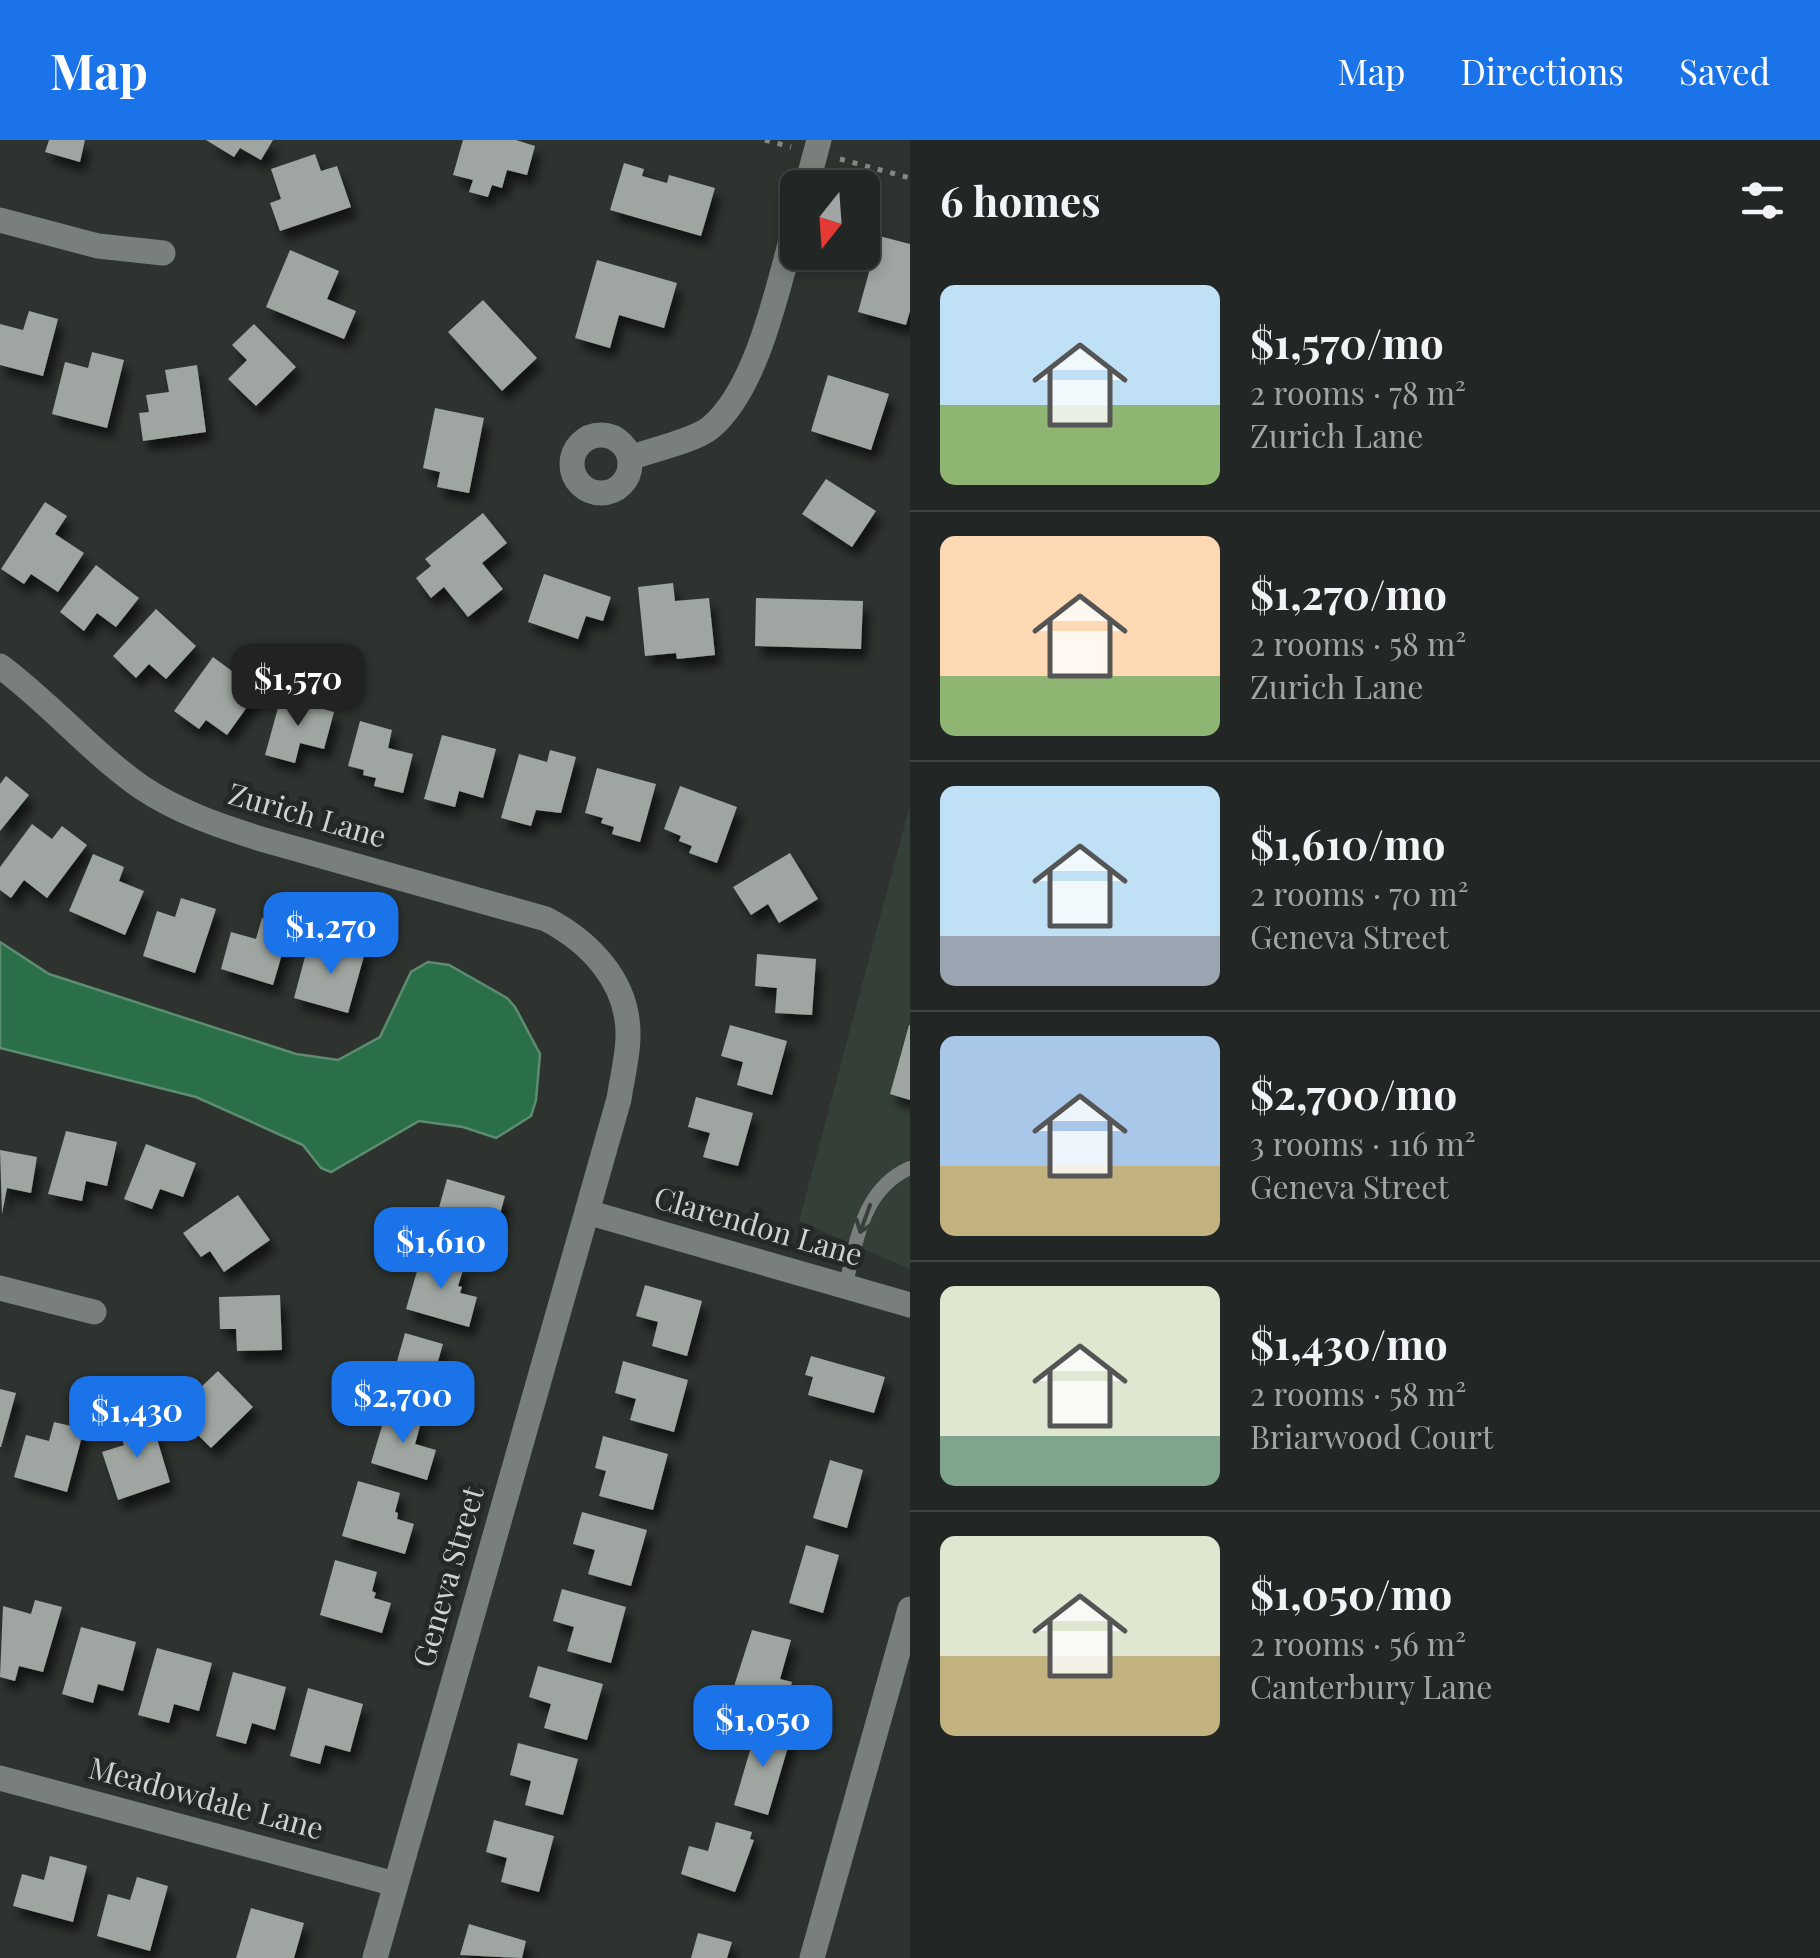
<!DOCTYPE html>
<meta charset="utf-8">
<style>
body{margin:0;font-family:"Playfair Display",serif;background:#2e3231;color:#f1f3f6;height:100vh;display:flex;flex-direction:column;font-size:38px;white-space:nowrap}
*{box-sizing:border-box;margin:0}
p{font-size:32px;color:#a2a5a6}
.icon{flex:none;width:55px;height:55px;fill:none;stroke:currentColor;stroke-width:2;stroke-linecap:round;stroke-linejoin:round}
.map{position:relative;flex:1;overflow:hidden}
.drawer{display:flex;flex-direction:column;background:#222624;width:910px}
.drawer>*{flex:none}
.needle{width:65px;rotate:197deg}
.fabs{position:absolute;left:780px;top:30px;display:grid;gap:20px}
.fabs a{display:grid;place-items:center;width:100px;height:100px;border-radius:15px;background:#222624;box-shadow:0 5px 15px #0003,0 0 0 2px #3f4341;font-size:50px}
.price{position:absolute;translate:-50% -85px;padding:0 22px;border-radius:20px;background:#1a73e8;color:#fff;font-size:32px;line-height:65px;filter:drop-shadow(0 2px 5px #0008)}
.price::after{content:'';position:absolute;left:50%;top:60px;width:30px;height:22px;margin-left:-15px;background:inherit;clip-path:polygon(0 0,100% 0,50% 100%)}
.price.selected{background:#222;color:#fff}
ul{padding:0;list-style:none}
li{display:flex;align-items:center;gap:30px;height:250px;padding:0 30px}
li+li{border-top:2px solid #3f4341}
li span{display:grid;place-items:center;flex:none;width:280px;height:200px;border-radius:15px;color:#555}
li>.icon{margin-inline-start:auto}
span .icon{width:120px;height:120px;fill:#fffc;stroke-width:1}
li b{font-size:42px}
h2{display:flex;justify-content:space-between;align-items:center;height:120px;padding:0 30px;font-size:42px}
header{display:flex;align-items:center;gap:60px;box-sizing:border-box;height:140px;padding:0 50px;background:#1a73e8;color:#fff}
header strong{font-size:48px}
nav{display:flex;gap:55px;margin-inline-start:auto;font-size:35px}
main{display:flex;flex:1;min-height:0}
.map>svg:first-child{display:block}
</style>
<header>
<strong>Map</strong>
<nav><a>Map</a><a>Directions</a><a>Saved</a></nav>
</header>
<main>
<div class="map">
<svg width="910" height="1818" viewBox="0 0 910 1818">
<defs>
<filter id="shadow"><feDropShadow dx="6" dy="10" stdDeviation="5" flood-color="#0009"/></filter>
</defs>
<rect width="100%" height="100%" fill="#2e3330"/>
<path fill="#333f37" d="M910,665V1129L799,1081Z"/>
<path fill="#2a6f48" stroke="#5c8d71" stroke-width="2.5" d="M0,802L49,834L296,914L338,920L380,897L411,832L428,822L449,825L507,858L515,867L540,914L536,960L531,976L496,998L463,987L419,981L331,1032L321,1028L303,1005L196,957L0,908Z"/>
<path fill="#9fa6a1" filter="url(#shadow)" d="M49,0H85L80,22L45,12Z
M206,0H273L261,20L240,8L234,17Z
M463,0H516L535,6L527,35L507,30L502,48L492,45L488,57L469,52L473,40L453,35Z
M315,14L321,31L337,26L351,67L280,91L270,63L281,59L271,29Z
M624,23L644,29L642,36L667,43L669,35L715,48L701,96L610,70Z
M879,96L910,104V171L906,185L858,172Z
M290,110L339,131L327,159L356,171L344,199L266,167Z
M597,120L677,143L664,188L619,175L610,208L575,198Z
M483,160L537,218L502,251L448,192Z
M29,171L58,179L43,236L0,225V184L23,190Z
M254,184L296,227L256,266L228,239L247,220L232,205Z
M92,212L124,220L107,288L52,274L65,222L88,228Z
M197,225L206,292L143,301L139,273L149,272L146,255L169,252L165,230Z
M828,235L889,254L871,310L811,291Z
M435,268L484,278L469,353L437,347L440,332L423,328Z
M826,339L876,371L852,407L802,374Z
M45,362L67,376L55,394L84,413L58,452L31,434L24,444L1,429Z
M483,373L507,403L482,423L503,449L468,477L444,447L431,458L416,438L431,426L425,419Z
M96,425L139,458L116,487L97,473L84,491L60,472Z
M544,434L611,457L603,481L586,476L578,499L528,482Z
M673,443L675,461L709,458L715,515L677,519L676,513L645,516L638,447Z
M756,458L863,461L861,509L755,506Z
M156,469L196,506L166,539L149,524L136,538L113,516Z
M213,517L236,534L244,522L267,539L227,595L206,580L199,589L174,571Z
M281,557L334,572L324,609L300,603L295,623L265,615Z
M360,581L392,590L388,608L413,614L403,653L374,646L376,638L363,635L364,630L348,626Z
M442,595L496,609L483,658L459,651L455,667L424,659Z
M550,610L576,617L561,673L536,670L531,686L501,678L519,614L547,622Z
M597,628L656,644L640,702L612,694L614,687L601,683L603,678L585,673Z
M6,636L29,655L0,691V644Z
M680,646L737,667L717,723L689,713L692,706L679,701L681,696L664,689Z
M32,684L52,699L62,686L87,705L47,758L24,740L11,758L0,750V727Z
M790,713L818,759L779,783L768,764L751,775L733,747Z
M93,714L124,727L119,741L144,751L125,795L69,771Z
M181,758L216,769L195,833L143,816L157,771L175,777Z
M262,778L290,787L273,845L221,829L231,792L256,799Z
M335,800L366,809L348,873L294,858L306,813L329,819Z
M757,814L816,819L812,875L775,873L777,848L755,846Z
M730,885L787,901L772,955L737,945L743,922L721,916Z
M909,885H910V960L890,954Z
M696,957L753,973L738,1026L703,1017L710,993L688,987Z
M66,991L117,1002L107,1046L86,1041L82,1061L48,1054Z
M146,1004L196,1023L183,1057L160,1049L152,1069L124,1059Z
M0,1010L37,1017L31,1053L7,1048L2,1074Z
M447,1039L505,1056L497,1085L477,1079L470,1103L432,1092Z
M238,1055L270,1100L224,1132L210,1111L201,1117L183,1093Z
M422,1114L464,1127L458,1146L462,1147L460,1153L477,1157L469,1187L406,1169Z
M645,1145L702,1161L687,1216L652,1206L658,1182L636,1176Z
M280,1155L282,1210L237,1211L236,1189H220L219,1157Z
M405,1193L443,1204L436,1228L457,1234L449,1262L390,1246Z
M811,1216L885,1237L874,1273L808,1255L813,1237L805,1235Z
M623,1221L688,1240L674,1292L630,1280L636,1259L615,1253Z
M218,1231L253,1267L211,1308L169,1266L193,1242L199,1249Z
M0,1249L16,1253L1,1307H0Z
M387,1269L422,1279L415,1304L436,1310L427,1340L371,1323Z
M151,1279L170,1342L118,1360L102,1312L124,1305L119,1290Z
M54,1282L84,1289L67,1352L14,1337L26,1295L49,1301Z
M603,1296L668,1314L653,1370L599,1356L606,1331L595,1328Z
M830,1320L863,1330L847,1388L813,1378Z
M358,1341L400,1353L395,1372L398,1373L397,1379L414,1384L405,1414L342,1396Z
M582,1372L647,1390L631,1446L588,1434L595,1410L573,1404Z
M806,1405L839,1415L823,1473L789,1463Z
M335,1420L377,1432L372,1451L376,1453L374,1458L391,1463L382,1493L320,1475Z
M562,1449L626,1467L611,1523L567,1511L574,1487L553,1481Z
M35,1460L62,1467L43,1532L19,1526L15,1541L0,1537L3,1466L31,1474Z
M81,1487L136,1502L123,1551L98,1544L93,1563L62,1554Z
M752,1490L791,1500L780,1539L792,1542L782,1580L728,1565Z
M157,1508L212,1523L199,1571L174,1564L169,1583L138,1575Z
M538,1526L603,1544L587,1600L544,1588L551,1564L529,1557Z
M233,1532L286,1547L275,1590L252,1583L246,1604L216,1596Z
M308,1548L363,1564L350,1612L325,1605L320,1624L290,1616Z
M761,1586L788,1594L787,1599L790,1600L768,1675L734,1665L756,1590L760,1591Z
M518,1603L578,1619L563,1675L525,1665L531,1641L510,1635Z
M494,1680L554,1696L539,1752L501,1742L507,1718L486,1712Z
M716,1682L752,1692L750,1699L754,1700L735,1752L681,1734L689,1706L708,1711Z
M50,1716L87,1726L73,1782L13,1766L22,1734L44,1740Z
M137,1737L168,1746L150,1811L97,1796L108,1754L130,1760Z
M251,1768L304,1783L294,1818H236Z
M469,1784L526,1801L522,1818L460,1815Z
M698,1793L732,1802L727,1818H691Z"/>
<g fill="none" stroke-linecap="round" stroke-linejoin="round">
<path stroke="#858986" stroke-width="5" stroke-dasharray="5 8" stroke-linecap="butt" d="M765,0L791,7
M840,19L910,38"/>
<path stroke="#79807b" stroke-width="14" d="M845,1147C857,1101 862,1049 910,1028"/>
<path stroke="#79807b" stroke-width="25" d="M806,48L819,0
M0,80L98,106L163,113
M572 324a29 29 0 1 1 58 0a29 29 0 1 1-58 0Z
M630,318C651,310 694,301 710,288C760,247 780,136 798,75
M0,526C50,563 90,611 141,647C178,672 220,686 261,699L546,779C590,802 629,842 628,896C628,916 622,938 619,959L375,1818
M587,1072L910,1165
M0,1148L94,1172
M0,1638L395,1744
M812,1818L910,1469"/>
</g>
<defs><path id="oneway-shaft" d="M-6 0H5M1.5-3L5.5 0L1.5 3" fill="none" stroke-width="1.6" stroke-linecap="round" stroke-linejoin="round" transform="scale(2.5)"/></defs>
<use stroke="#393f3b" href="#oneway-shaft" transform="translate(865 1079) rotate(110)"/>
<g text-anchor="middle" stroke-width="10" stroke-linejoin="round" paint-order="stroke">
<g font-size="30" fill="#cfd2d0" stroke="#242926">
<text transform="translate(307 676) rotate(16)" y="10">Zurich Lane</text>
<text transform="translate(758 1087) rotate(16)" y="10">Clarendon Lane</text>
<text transform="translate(449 1437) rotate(-74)" y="10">Geneva Street</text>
<text transform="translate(206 1659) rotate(15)" y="10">Meadowdale Lane</text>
</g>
</g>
</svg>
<div class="fabs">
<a><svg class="needle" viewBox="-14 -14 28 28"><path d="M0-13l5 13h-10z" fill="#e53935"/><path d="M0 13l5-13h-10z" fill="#a2a5a6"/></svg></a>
</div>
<b class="price selected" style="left:298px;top:589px">$1,570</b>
<b class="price" style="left:331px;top:837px">$1,270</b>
<b class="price" style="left:441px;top:1152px">$1,610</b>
<b class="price" style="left:403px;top:1306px">$2,700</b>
<b class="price" style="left:137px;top:1321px">$1,430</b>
<b class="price" style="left:763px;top:1630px">$1,050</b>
</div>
<section class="drawer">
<h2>6 homes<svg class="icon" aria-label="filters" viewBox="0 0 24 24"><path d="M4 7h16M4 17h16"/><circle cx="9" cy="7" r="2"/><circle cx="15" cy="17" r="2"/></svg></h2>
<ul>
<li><span style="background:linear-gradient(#bfe0f5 60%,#8fb573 0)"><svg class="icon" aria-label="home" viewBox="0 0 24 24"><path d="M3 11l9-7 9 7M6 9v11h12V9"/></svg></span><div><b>$1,570/mo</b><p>2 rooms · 78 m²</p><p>Zurich Lane</p></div></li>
<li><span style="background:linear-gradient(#ffd9b3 70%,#8fb573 0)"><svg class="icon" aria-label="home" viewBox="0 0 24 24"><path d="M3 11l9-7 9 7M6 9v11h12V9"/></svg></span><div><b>$1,270/mo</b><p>2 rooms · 58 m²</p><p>Zurich Lane</p></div></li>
<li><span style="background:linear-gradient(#bfe0f5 75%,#9aa5b1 0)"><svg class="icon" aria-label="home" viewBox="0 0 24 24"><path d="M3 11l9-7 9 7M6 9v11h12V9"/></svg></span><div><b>$1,610/mo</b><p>2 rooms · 70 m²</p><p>Geneva Street</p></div></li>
<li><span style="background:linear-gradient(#a9c7e8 65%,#c2b280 0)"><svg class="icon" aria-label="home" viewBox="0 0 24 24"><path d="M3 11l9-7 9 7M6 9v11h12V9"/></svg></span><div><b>$2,700/mo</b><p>3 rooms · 116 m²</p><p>Geneva Street</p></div></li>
<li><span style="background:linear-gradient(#dfe7d0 75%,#7fa58c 0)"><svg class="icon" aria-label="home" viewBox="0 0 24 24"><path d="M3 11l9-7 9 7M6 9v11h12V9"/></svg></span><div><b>$1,430/mo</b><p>2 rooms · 58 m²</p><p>Briarwood Court</p></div></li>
<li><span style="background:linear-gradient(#dfe7d0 60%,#c2b280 0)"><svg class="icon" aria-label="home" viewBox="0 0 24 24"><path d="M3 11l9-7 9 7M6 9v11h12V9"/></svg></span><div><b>$1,050/mo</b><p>2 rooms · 56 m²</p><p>Canterbury Lane</p></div></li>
</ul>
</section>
</main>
